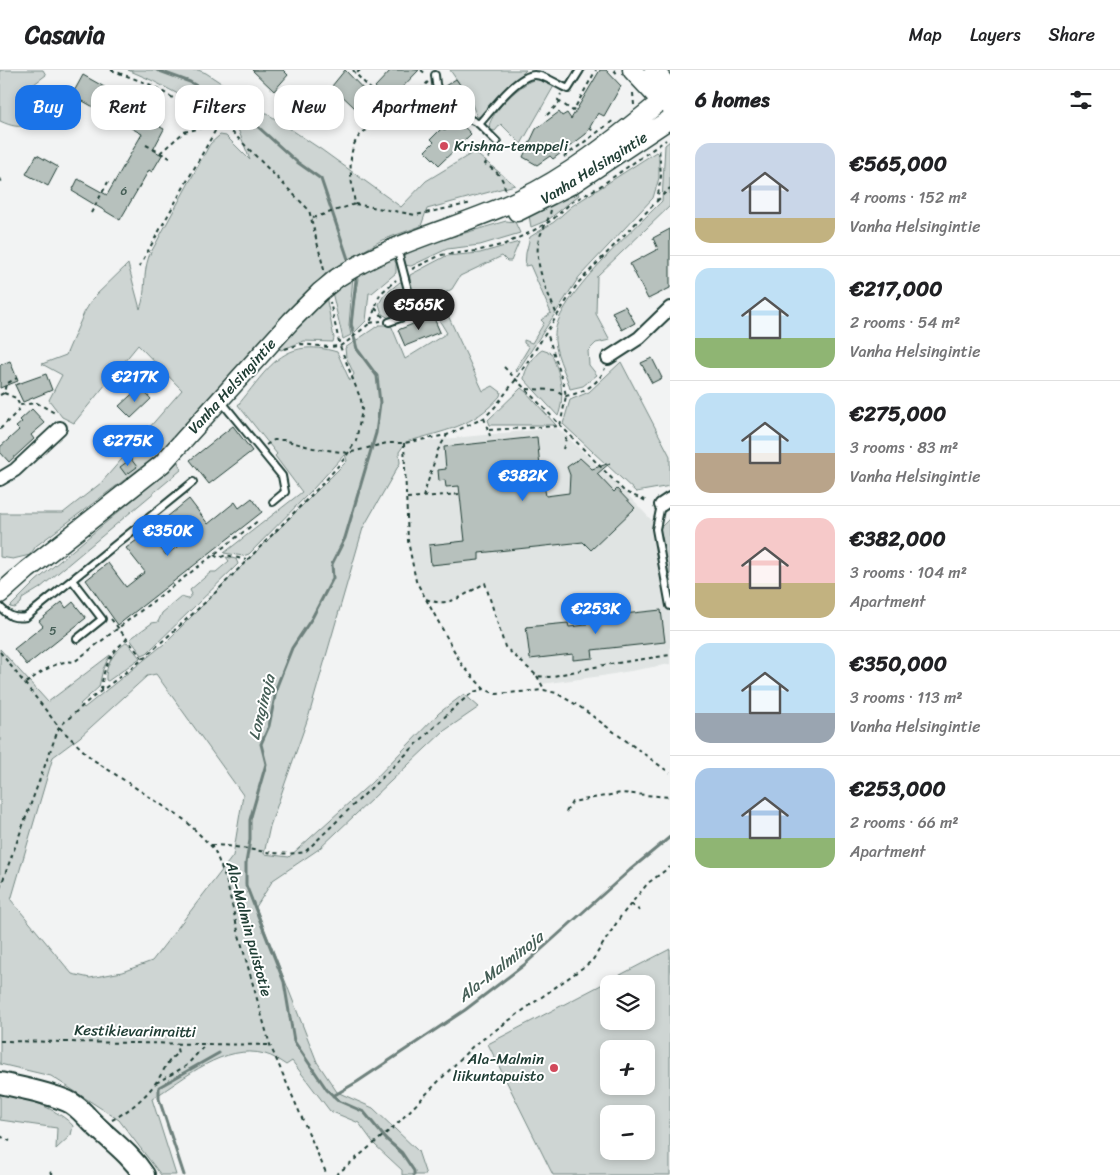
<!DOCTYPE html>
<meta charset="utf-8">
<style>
body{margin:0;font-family:Sriracha,sans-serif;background:#f2f2f2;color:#202124;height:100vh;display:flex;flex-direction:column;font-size:19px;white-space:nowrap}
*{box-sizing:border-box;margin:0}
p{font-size:16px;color:#757577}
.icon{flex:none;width:28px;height:28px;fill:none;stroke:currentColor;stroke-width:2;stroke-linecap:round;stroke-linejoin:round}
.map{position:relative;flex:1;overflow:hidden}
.side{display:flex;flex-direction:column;background:#fff;width:450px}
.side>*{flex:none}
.top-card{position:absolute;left:15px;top:15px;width:475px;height:45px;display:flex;gap:10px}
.tools{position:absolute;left:600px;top:905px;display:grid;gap:10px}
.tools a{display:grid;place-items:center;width:55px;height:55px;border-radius:10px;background:#fff;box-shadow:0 2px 8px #0003;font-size:25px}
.price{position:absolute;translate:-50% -42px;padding:0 11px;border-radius:18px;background:#1a73e8;color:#fff;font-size:16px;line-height:32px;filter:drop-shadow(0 1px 2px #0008)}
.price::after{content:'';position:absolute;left:50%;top:30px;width:15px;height:11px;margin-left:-8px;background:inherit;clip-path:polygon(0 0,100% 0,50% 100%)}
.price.selected{background:#222;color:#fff}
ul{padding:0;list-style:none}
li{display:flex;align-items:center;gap:15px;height:125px;padding:0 25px}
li+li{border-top:1px solid #e0e0e0}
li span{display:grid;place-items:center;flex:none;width:140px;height:100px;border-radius:15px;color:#555}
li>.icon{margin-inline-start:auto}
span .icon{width:60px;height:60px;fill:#fffc;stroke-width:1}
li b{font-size:21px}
h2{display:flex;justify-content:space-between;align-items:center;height:60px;padding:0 25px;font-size:21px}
.pill{padding:0 18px;border-radius:15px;background:#fff;box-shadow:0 2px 8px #0003;font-size:18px;line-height:45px}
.pill.selected{background:#1a73e8;color:#fff}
header{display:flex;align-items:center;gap:30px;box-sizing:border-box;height:70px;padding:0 25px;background:#fff;border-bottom:1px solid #e0e0e0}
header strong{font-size:24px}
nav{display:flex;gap:28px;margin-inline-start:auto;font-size:18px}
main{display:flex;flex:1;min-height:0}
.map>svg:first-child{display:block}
</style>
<header>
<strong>Casavia</strong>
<nav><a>Map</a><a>Layers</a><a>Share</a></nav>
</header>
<main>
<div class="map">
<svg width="670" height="1105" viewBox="0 0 670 1105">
<rect width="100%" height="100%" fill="#f2f3f3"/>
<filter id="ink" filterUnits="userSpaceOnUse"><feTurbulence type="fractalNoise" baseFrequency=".02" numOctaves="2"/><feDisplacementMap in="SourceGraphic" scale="10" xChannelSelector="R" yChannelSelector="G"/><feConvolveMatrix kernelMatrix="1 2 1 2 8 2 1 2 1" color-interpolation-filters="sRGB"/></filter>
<g filter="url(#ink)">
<path fill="#e0e4e3" d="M554,358L559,359L625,422L656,455L670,508V594L602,606L541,614L537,606L505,577L485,514L447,533L436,534L426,529L416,511L408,471L404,373Z"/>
<path fill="#ced5d3" stroke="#768984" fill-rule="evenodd" d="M0,0H43L46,5L30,17L42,28L43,34C31,56 24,62 0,51Z
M128,0H198L206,3L322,80L401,137L426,111L474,82L515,115L427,139L421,156L382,170L327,202L286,244L155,387L36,476L30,485L13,489L0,487V443H63L101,413L182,320L138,275L74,353L62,347L49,330L62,305L42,294L66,285L84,243L93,228L128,194L140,239C147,221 142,206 149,186L210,74L220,65L226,66L250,90L236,54L151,10Z
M450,0H526L484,45L477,47L470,29Z
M536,9L554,16L521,74L501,54L495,61L491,60L489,56C492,41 521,13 536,9Z
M670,71V136L597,206L596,244L610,270L596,273L588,281L589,295L597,305L583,316L570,319C566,302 553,281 555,264C557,227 635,159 662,131L665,75Z
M656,82L659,85V108L653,128L579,207L517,302L515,300L529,277L524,273V270L532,273L544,253L541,250L551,243L530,195L525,196L526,183L530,167L554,152L572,136Z
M577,121L579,125L548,150L531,157L528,140Z
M506,151L515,152L520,163L480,175L447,179L411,196L404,195L402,185L404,181Z
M519,172L511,191H507L502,186L460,206L452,219L439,226L483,321L493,316L501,322L500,326C474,357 443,361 406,372L399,382L400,393L363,458L309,645L270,756L264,784L289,787L371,713L439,643L464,624L479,637L444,661L319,779L273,810L256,837L317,992L337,1022L373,1038L418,1081L426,1105H402V1100L375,1075L359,1053L330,1041L292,991L286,995C280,991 273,986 265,984C224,973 185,1008 152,1029L176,1105H161L119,1050L51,1006L0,994V579L48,632L110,585L103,599L99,617L80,634L84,638L164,574L347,391L345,384L313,419L249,484L243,486L224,483L302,422L275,386L277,384L238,335C269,298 283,266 337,282L350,311L354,304L346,287L345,278L379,255H391L405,289L447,263L433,240L418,241L409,213L410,205L446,186L480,183ZM156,604L243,725L233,786L152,891L122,902L90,908L72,904L11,830L53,687L80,667L147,606Z
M391,186L396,193V203L372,223H369L366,251L355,262L352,254L353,239L358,209L356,203Z
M353,206L349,255L351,265L343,269L332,222Z
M400,212H402L409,237L403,245L391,249L382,244L379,234L384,225Z
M326,226L334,268L333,272L304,271L281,280L276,277Z
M542,280L551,283C560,303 566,325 558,346L524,309C524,300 534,285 542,280Z
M621,292L670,386V416L636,422L563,354L570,330L589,322Z
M521,318L526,322L556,355H490L488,350Z
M178,392L181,400L40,518L22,529L21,533L15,538L10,537L36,511Z
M670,448V508L658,460Z
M226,487L236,489L238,494L147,583L142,585L130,569L152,553L158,552L162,543L181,527L188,529L192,524L190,520L211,502H216L229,491Z
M127,572L140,588L108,611L106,610C105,594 115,581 127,572Z
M670,879V1105H553L488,974ZM609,914H646V951H609ZM609,979H646V1016H609ZM609,1044H646V1081H609Z
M0,1021C19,1024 62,1041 73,1056L71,1065L56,1079L57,1058L0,1050Z"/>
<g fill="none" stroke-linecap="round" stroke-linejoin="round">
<path stroke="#6d807b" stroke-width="3" d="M157,0L190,12L245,45L297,92L321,109L349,192
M355,204L356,209L351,255L357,279L377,306L380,333L376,363L345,468L332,494L333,508L312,548L292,578L277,616L269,656L261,674L266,694L250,750V770L246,793V815L284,912L294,971L327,1020L339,1031L364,1042L386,1069L402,1083L414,1101V1105
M333,1026L357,1012L465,940L524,895L630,800L670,767
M184,1105L159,1029V1017L219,983"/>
</g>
<path fill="#b7c1bd" stroke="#1f3d34" d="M252,0H283L288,5L274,21Z
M345,0L370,26L358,38H355L332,16Z
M391,0H419L389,31L375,17Z
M600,0H606L621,16L604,46L598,43L586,64L553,89L550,86L537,95L523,87L536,59L559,42L562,46L567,43L571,49Z
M83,5L163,50L160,57L164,59L153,80L162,85L152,102L149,100L120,150L72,121L78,109L107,125L142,64L72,25Z
M456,9L470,29L459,36L445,16Z
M457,49L471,64L439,95L425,81L434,72L431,69L442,58L445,61Z
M37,85L58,97L48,116L26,104Z
M670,159V218L648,229L630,194L658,179L653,168Z
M625,236L635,253L622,260L612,242Z
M433,246L440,262L405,276L398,260Z
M652,288L662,308L652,313L641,293Z
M10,291L18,311L0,318V295Z
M46,304L52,320L23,332L15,315Z
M140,317L151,329L131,348L119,336Z
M32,339L45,353L31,365L34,369L9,392L0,382V377L19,360L16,357L22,352L20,350Z
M233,356L252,381L209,414L190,390Z
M537,367L542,416L544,415L546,426L569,423L570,405L567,397L580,388L592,399L610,393L597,404L614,422L617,419L635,438L591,480L583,472L479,483V490L431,495L429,475L465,471L459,416L446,417L445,410L439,411L438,400L446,399L444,377Z
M131,389L137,397L126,405L120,397Z
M252,428L262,442L118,555L86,510L108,493L126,517L145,502L126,478L148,462L166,485L185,471L167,447L189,429L208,454L235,432L239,438Z
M62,532L66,538L73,532L86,548L27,595L14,579L43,556L39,551Z
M661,540L665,572L592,580L593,588L573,590V584L530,589L526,557L568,553L569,557L586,555V548Z"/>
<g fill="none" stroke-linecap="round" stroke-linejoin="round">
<defs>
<path id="lane" d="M435,5C437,38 453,40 479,54C490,42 518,4 535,5C545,5 558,15 568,19L580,0
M479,54L497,72
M389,252L414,243L397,178
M221,331L282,406L285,422L273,432
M661,435L656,459L670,536
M72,510L102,549L77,569
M0,537C9,546 13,549 26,547L193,412"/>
<path id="street" d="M608,288L639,268L670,238
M0,409L15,400L60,358
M661,435L670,429"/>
<path id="secondary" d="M632,0L661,31L670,36
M654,0L670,19
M517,142L571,115L670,49
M337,208C393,171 458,158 518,130C574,104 623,62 670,24
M0,524L27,500L162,394L291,251L320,222"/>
<path id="primary" d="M0,1013C22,1018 46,1022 67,1031C79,1036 86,1047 96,1056C113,1072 131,1085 144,1105"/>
</defs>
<use href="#lane" stroke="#1f3d34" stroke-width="10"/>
<use href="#street" stroke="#1f3d34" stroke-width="16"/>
<use href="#secondary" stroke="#1f3d34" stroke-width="21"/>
<use href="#primary" stroke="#1f3d34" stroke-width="24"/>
<path stroke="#1f3d34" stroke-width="2" stroke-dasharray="4 4" stroke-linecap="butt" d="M111,0L151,15L233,63L309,140L324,200
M353,0L356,4
M360,0L356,4L395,44
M421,0L427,5
M614,0L619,6
M633,23L634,35
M560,32L558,30L561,24
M547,45L560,32L573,41L596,0
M590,57L594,64
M146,75L170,88
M494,78L485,94C496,101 504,107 505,120
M160,83L184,62L219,54
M564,87L614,50
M0,108L2,113
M657,131L670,118
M355,134L416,145L472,133
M551,140C549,150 542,159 539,169C533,194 548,223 557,245
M91,143L108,112
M313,148L355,134C352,113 343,75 365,61C371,57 380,58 386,53C401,41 414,26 428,12
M139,197L219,54
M412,199L441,185L476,181L505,174L531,162L552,150L572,132L599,117L666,70
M375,238L383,247
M370,253L381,251
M285,279L301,274L329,277L340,276L348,271L370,253L380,224L396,210
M504,297L625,422L649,432
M527,319L556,320L566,326C583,323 599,314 605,298
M4,323L16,328L19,334
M0,325L4,323L6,314L17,308
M484,348L490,366
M0,359L18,341L20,335L37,333L55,343
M489,360L560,356L566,326L563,311L547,263
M404,373L408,471L416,511L462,595L484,619L496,624L544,620L556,623L580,637L670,703
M266,375L274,370H284L313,378L348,383L387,373H404L447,365L484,348L495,337L517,308L578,213L657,131L661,106L659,77
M563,379L567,365
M423,427L438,380L447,365
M407,428L460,424
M214,485L219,488L226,485L246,490
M426,529C449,539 465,524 485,513L505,577L537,606L549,607L604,595L670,585
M111,549L127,569
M0,582L59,657L92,689L186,751L214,779L226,809L239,865L270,975L327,1105
M537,606L544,619
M26,613C38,604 58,589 74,592L259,450
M101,620C103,598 110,583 127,569L143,589
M566,742L572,732L621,723L670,727
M211,775C243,775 274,788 305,782L456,636L473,622L484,619
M0,818L59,657L88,631L143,589L211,527L325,411L345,388L356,371L362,340L361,330L340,276L330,232
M631,834L640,841
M0,971L270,975
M156,1013L186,996L206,974
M112,1050C129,1041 146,1027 157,1011C164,1001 168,989 178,983L176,974
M0,1066L10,1071
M50,1102L53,1105
M336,1105L396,1055L472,977L592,891L621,846L648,813L670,797"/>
<use href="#lane" stroke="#fff" stroke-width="6"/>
<use href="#street" stroke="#fff" stroke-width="12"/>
<use href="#secondary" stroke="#fff" stroke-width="18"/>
<use href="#primary" stroke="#fff" stroke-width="20"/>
<defs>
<path id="secondary-bridge" d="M320,222L337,208"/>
</defs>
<use href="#secondary-bridge" stroke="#1f3d34" stroke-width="21" stroke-linecap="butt"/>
<use href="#secondary-bridge" stroke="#fff" stroke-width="18"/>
</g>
</g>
<g fill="#d1495b" stroke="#fff" stroke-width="2">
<circle cx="444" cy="76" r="5"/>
<circle cx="554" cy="998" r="5"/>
</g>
<g text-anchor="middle" stroke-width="4" stroke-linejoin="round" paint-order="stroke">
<g font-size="12" fill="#455e56">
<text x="124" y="125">6</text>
<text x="53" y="565">5</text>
</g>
<g font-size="15" fill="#1f3d34" stroke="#fff" text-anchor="start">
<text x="454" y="81">Krishna-temppeli</text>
<text x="544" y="994" text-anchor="end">Ala-Malmin<tspan x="544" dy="17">liikuntapuisto</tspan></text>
</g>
<g font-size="15" fill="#1f3d34" stroke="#fff">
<text transform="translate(594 98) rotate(-32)" y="5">Vanha Helsingintie</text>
<text transform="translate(232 316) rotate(-48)" y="5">Vanha Helsingintie</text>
<text transform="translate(249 859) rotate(75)" y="5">Ala-Malmin puistotie</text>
<text transform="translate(135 961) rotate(1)" y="5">Kestikievarinraitti</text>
</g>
<g font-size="16" font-style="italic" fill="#465f57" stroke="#fff">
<text transform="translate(261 637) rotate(-76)" y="6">Longinoja</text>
<text transform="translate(500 896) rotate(-38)" y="6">Ala-Malminoja</text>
</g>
</g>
</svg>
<div class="tools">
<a><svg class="icon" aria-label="layers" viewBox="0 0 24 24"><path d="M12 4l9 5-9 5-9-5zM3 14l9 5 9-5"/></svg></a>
<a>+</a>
<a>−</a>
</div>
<b class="price selected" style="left:419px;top:261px">€565K</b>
<b class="price" style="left:135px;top:333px">€217K</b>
<b class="price" style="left:128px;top:397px">€275K</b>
<b class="price" style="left:523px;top:432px">€382K</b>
<b class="price" style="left:168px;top:487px">€350K</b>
<b class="price" style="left:596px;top:565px">€253K</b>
<div class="top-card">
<a class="pill selected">Buy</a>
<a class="pill">Rent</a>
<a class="pill">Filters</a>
<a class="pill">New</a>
<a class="pill">Apartment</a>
</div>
</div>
<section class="side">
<h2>6 homes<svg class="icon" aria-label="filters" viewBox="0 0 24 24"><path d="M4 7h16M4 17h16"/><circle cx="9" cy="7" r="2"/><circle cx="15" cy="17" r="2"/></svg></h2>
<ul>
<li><span style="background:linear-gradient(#c9d6e8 75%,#c2b280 0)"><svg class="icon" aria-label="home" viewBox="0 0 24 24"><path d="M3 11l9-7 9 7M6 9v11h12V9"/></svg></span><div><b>€565,000</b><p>4 rooms · 152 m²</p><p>Vanha Helsingintie</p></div></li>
<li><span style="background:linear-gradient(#bfe0f5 70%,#8fb573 0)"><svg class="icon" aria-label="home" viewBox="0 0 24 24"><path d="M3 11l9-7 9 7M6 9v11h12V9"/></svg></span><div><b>€217,000</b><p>2 rooms · 54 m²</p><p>Vanha Helsingintie</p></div></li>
<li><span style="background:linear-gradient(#bfe0f5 60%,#b9a48a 0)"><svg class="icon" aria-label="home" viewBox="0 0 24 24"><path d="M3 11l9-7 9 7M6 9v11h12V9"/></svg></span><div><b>€275,000</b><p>3 rooms · 83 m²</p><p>Vanha Helsingintie</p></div></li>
<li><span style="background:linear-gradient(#f6c9c9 65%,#c2b280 0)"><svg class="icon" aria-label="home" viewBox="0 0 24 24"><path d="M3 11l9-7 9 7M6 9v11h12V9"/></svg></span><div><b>€382,000</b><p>3 rooms · 104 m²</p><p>Apartment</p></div></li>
<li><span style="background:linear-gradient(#bfe0f5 70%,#9aa5b1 0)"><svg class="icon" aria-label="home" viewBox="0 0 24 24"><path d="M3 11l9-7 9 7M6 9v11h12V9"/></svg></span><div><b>€350,000</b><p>3 rooms · 113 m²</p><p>Vanha Helsingintie</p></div></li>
<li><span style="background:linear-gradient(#a9c7e8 70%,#8fb573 0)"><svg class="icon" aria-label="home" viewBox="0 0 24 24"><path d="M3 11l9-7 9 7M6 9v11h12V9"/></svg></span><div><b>€253,000</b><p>2 rooms · 66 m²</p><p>Apartment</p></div></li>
</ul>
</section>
</main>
